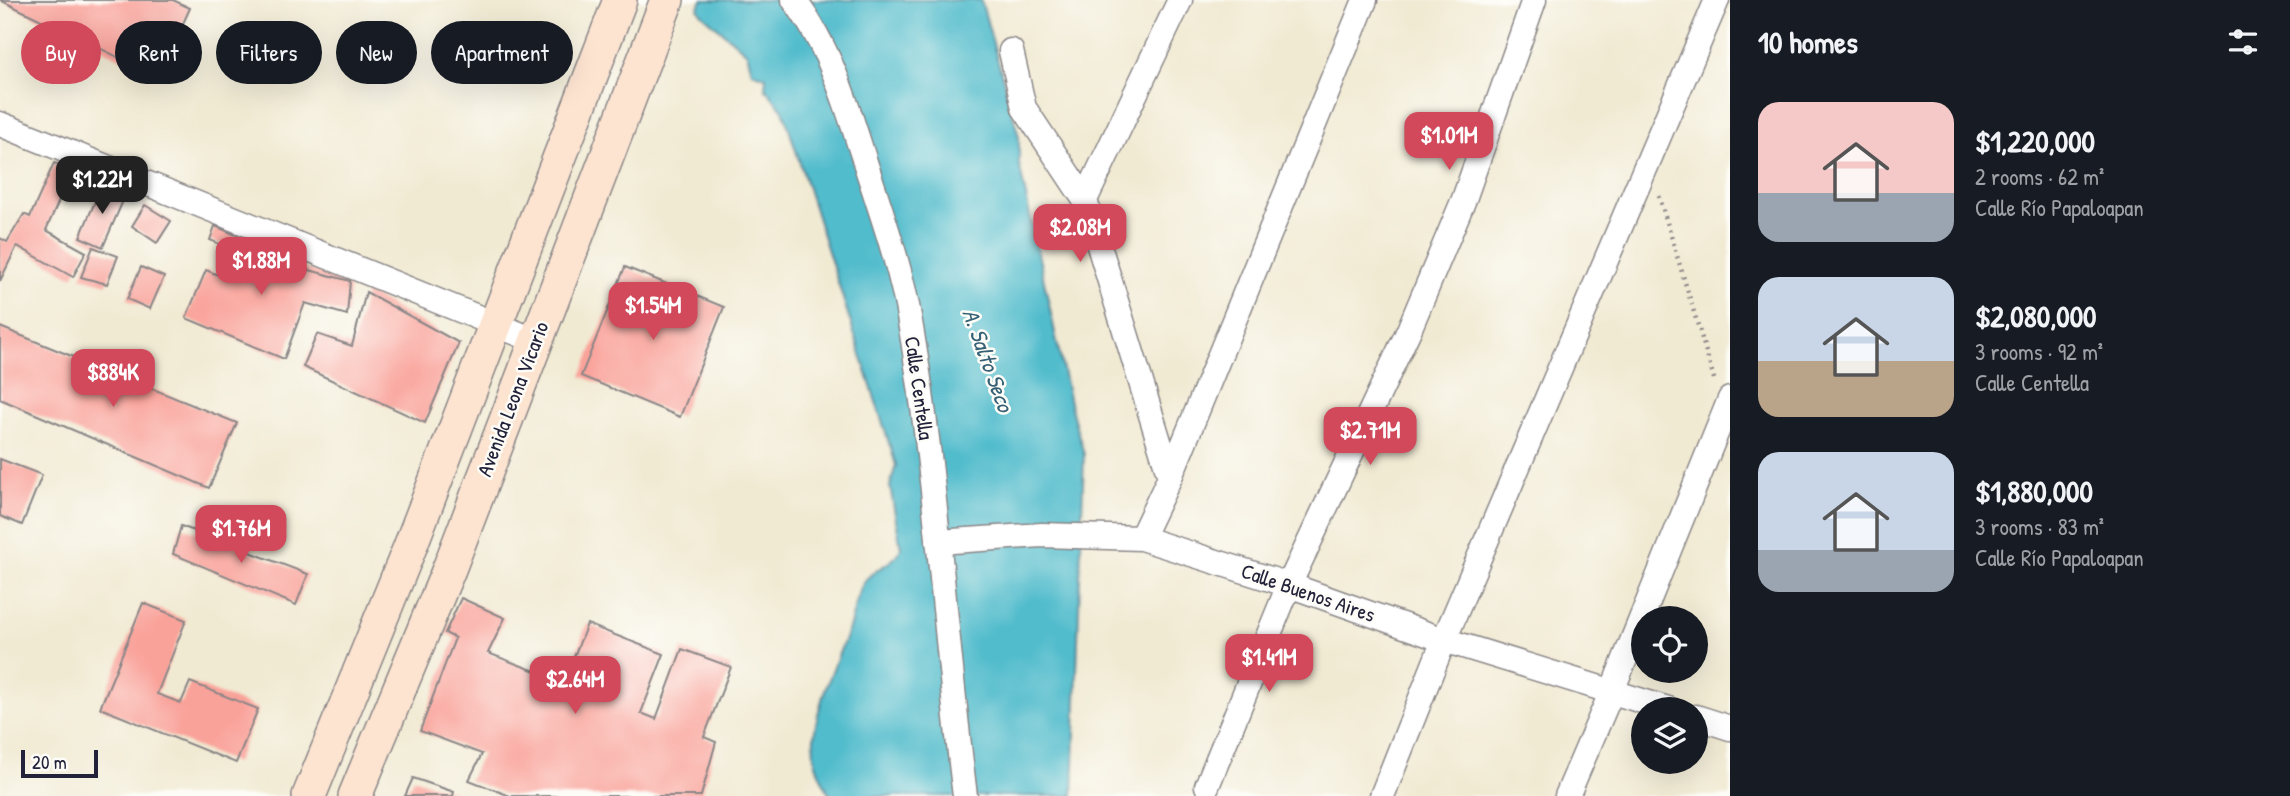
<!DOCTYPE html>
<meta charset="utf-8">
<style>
body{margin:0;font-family:"Patrick Hand",sans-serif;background:#20242c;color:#f1f3f6;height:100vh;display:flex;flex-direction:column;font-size:26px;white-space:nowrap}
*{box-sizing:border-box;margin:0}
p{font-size:23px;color:#9ea1a6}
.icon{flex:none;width:38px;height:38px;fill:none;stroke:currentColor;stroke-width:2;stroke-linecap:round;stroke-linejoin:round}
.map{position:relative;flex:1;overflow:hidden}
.drawer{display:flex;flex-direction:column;background:#171b24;width:560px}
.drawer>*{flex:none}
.guide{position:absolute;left:21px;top:21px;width:665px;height:63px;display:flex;gap:14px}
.fabs{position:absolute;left:1631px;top:606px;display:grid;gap:14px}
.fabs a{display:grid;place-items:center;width:77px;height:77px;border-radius:50%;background:#171b24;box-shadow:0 7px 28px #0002;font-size:35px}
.scale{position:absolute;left:21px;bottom:18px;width:77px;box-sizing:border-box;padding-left:7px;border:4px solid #22223b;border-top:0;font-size:19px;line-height:24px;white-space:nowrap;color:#22223b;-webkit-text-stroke:5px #fdfcf7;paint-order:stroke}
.price{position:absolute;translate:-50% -60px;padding:0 16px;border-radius:14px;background:#d1495b;color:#fff;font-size:23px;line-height:46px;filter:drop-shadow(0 2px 4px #0008)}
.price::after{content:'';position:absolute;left:50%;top:42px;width:21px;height:16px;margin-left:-10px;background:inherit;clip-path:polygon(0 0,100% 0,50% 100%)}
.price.selected{background:#222;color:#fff}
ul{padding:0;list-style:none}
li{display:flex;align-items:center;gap:21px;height:175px;padding:0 28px}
li span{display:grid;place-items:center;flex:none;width:196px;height:140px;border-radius:21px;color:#555}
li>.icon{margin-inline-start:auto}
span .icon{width:84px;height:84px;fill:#fffc;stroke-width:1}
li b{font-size:30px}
h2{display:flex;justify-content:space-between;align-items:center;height:84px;padding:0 28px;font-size:30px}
.chip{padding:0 24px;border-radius:32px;background:#171b24;box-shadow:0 7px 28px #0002;font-size:24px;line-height:63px}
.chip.selected{background:#d1495b;color:#fff}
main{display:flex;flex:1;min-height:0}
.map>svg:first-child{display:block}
</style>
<main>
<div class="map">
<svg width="1730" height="796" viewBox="0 0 1730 796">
<rect width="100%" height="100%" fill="#fdfcf7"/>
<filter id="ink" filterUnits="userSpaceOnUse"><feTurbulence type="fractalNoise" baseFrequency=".0143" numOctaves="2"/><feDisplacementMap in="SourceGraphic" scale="14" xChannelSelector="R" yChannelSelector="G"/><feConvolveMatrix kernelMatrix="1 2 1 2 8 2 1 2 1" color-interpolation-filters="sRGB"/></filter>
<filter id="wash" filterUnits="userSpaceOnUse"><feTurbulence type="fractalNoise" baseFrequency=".00686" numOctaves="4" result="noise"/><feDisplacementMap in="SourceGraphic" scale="28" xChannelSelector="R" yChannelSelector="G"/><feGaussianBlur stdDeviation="1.57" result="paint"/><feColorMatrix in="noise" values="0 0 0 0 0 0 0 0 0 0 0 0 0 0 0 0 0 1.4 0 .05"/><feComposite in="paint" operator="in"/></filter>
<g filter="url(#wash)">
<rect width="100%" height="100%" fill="#f1ead3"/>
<path fill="#51bccc" stroke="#3a6f84" stroke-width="2" d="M702,0H981L1019,137V164L1072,412L1084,454L1073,796H830C824,784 816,769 814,755C810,717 835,665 848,631C854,616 855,598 863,584C871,568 895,565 901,548L890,486L896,465L783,110L765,88L766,77L752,72L747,53L702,14L698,8Z"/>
<g id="blocks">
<path fill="#f9a29a" d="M0,0H173L190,8L159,77Z
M54,163L73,169L46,230L86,252L73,277L17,246L0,281V238L7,242L24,214L30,217Z
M102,185L125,196L103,247L80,237Z
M145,205L171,221L157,243L132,226Z
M215,226L269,249L261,268L291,281V265L350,281L347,315L305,303L284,359L186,318L206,270L218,275L229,248L210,240Z
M93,247L118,256L107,284L81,277Z
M141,267L164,277L150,309L127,299Z
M625,267L724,307L680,417L581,376Z
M366,292L459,343L425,423L303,367L317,334L352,346Z
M0,327L237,423L209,488L0,399Z
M0,459L42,475L22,525L0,516Z
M181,526L308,574L296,605L173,554Z
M461,598L505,618L488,653L564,682L587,624L664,654L641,713L656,719L682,649L731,667L704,737L716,742L701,796H510L469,780L482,754L420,731L455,638L445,633Z
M143,603L186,620L157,694L181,703L190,682L258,709L236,763L100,708Z
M413,778L454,792L453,796H405Z"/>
</g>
</g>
<g filter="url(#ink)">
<use href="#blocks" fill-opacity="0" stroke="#8a8687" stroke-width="2"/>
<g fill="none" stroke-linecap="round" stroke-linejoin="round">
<defs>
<path id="street" d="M794,0C829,46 847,105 864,159C881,212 901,267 910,322C937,479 945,639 965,796
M1011,51L1024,108L1085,200L1170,477
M0,124L534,340
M1085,200L1180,0
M1141,538L1170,477L1365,0
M938,542L1042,535L1141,538L1289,585L1444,640L1668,709
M1696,717L1730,728
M1207,786L1289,585L1409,330L1464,199L1534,0
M1382,796L1444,640L1717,0
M1567,796L1612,691L1730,399"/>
<path id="secondary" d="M309,796L410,547L620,0
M355,796L449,569L667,0"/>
</defs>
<use href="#street" stroke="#8a8687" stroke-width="27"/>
<use href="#secondary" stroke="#8a8687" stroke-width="36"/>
<path stroke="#8a8687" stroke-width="4.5" stroke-dasharray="2 5" stroke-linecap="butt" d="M1659,196L1715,382"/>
<use href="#street" stroke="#fff" stroke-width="24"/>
<use href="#secondary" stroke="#fde4d1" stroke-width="33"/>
</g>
</g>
<g text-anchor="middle" stroke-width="5" stroke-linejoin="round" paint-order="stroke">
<g font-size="21" fill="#22223b" stroke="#fdfcf7">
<text transform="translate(919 388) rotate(82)" y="7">Calle Centella</text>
<text transform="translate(513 399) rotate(-69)" y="7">Avenida Leona Vicario</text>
<text transform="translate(1308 593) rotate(19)" y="7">Calle Buenos Aires</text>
</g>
<g font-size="23" font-style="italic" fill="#356075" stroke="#fdfcf7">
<text transform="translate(988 360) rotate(70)" y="8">A. Salto Seco</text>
</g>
</g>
</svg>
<div class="fabs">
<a><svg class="icon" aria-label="locate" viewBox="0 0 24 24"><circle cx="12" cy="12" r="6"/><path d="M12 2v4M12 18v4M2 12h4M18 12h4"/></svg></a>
<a><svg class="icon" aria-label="layers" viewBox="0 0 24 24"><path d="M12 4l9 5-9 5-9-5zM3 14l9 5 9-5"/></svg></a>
</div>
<div class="scale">20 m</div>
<b class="price" style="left:1449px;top:172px">$1.01M</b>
<b class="price selected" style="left:102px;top:216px">$1.22M</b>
<b class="price" style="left:1080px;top:264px">$2.08M</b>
<b class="price" style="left:261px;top:297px">$1.88M</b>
<b class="price" style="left:653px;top:342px">$1.54M</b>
<b class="price" style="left:113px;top:409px">$884K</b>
<b class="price" style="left:1370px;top:467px">$2.71M</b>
<b class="price" style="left:241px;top:565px">$1.76M</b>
<b class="price" style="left:1269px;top:694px">$1.41M</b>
<b class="price" style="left:575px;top:716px">$2.64M</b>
<div class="guide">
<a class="chip selected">Buy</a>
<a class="chip">Rent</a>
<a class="chip">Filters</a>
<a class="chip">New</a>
<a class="chip">Apartment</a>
</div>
</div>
<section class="drawer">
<h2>10 homes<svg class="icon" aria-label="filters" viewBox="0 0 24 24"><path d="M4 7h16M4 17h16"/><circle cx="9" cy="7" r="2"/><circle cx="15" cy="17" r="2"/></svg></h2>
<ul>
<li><span style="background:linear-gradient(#f6c9c9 65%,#9aa5b1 0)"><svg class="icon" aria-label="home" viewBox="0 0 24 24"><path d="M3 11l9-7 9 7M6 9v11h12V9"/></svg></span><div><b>$1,220,000</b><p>2 rooms · 62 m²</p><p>Calle Río Papaloapan</p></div></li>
<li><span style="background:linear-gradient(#c9d6e8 60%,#b9a48a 0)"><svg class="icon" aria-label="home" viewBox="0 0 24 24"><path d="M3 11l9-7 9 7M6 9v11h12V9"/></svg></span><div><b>$2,080,000</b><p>3 rooms · 92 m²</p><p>Calle Centella</p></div></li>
<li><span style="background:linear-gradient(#c9d6e8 70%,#9aa5b1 0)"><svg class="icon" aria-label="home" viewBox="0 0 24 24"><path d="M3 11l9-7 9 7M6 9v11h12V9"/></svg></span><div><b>$1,880,000</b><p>3 rooms · 83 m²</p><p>Calle Río Papaloapan</p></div></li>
</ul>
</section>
</main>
